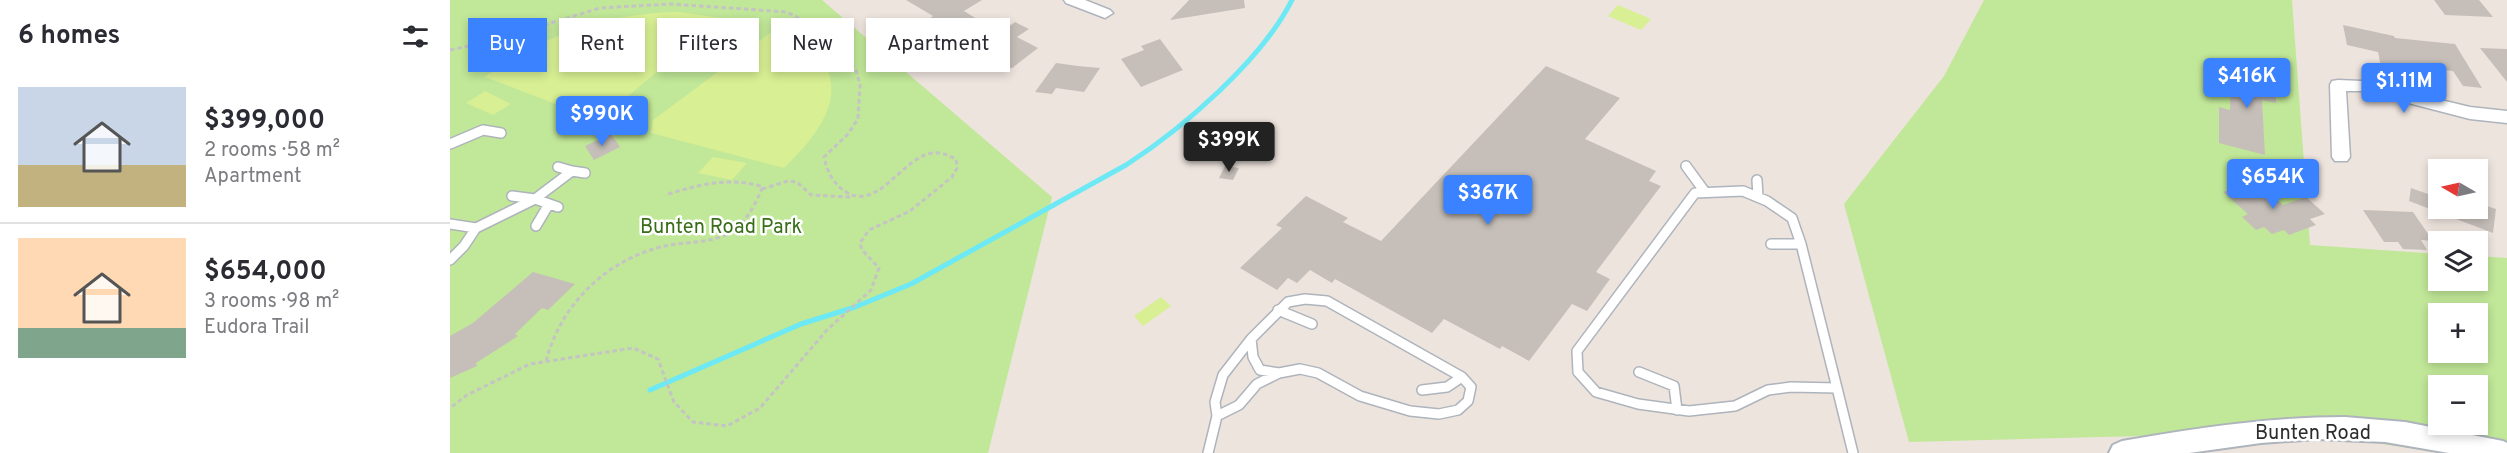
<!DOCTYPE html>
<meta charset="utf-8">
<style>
body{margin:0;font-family:Overpass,sans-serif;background:#f2f2f3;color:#2b2b33;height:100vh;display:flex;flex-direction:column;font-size:22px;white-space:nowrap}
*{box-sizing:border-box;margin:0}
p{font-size:20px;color:#7c7c81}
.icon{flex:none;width:33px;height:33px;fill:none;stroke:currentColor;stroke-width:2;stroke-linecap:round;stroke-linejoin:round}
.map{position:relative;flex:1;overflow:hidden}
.panel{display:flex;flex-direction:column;background:#fff;width:450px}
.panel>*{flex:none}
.top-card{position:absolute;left:18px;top:18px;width:570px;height:54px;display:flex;gap:12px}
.needle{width:39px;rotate:279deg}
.controls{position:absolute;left:1978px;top:159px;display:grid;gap:12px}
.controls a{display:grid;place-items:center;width:60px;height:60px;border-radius:0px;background:#fff;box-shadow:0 3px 9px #0003;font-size:30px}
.price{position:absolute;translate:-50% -51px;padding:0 14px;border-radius:6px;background:#3a82ff;color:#fff;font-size:20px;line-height:39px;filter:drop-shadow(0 2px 3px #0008)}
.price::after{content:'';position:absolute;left:50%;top:36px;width:18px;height:14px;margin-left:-9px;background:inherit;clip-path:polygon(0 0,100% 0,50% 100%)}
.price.selected{background:#222;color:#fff}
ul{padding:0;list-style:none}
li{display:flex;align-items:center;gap:18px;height:150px;padding:0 18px}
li+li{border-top:2px solid #e1e1e2}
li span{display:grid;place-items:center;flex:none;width:168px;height:120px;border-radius:0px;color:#555}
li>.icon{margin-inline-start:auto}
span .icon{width:72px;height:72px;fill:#fffc;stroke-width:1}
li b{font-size:26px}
h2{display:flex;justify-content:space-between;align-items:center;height:72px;padding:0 18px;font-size:26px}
.pill{padding:0 21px;border-radius:0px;background:#fff;box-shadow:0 3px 9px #0003;font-size:21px;line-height:54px}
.pill.selected{background:#3a82ff;color:#fff}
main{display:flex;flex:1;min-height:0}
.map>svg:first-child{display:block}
</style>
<main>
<section class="panel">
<h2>6 homes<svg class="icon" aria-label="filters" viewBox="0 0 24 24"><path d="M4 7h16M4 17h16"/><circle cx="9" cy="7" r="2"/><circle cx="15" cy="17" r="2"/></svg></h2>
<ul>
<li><span style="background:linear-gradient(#c9d6e8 65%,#c2b280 0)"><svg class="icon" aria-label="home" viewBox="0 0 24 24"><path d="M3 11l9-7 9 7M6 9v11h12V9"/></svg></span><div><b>$399,000</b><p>2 rooms · 58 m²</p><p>Apartment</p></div></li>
<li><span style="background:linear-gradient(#ffd9b3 75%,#7fa58c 0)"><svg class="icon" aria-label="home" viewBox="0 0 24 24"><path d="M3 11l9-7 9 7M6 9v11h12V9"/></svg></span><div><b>$654,000</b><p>3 rooms · 98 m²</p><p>Eudora Trail</p></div></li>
</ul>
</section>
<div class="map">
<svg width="2057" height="453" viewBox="0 0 2057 453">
<rect width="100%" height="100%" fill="#eee4de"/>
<path fill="#c1e798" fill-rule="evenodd" d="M0,0H372L602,197L538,453H0Z
M1534,0H1842L1860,245L1989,254V280H2028V256L2057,258V453H1994L1849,432L1459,442L1394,204L1494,76ZM1989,314H2028V352H1989ZM1989,386H2028V424H1989Z"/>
<path fill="#d8ef93" d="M1168,5L1201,19L1191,30L1158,16Z
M229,12L270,18L157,114L142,118L35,77C92,35 158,13 229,12Z
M327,28C345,33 357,41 369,56C401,96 365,138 334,168L201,133L203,120Z
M35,91L61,104L43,115L16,103Z
M263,157L297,163L282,180L248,173Z
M711,297L721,306L693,326L684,316Z"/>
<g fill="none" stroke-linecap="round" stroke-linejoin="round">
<path stroke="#6ce9f5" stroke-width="5" d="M200,390L351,324L405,307L461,284L676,165C732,129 812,60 842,0"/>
</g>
<path fill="#c6bfb9" d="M456,0H532L514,11L550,33L565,22L579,29L567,37L588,48L562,68H558L516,46L520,44L479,19L483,16Z
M739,0H794L795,8L720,20Z
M1984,0H2029L2043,17L1995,15Z
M1893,25L1944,36L1945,38L2005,44L2032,88L2013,86L2003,71L1952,66L1953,71L1931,67L1928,52L1897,45Z
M710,39L733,70L691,87L671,59L694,50L691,46Z
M2030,48L2057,49V82Z
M606,63L628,66L650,68L634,92L606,88L602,94L585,92Z
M1789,64L1825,73L1826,103L1812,100L1815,155L1769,143V107L1780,110L1781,70L1789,72Z
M1096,66L1170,98L1135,139L1206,171L1199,181L1211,186L1146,272L1160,279L1137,311L1122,304L1079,361L1052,346L1050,349L994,319L982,333L885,279L882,283L860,270L847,283L838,278L827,290L790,268L832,228L826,225L856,196L898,218L893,222L931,241Z
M161,134L170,147L144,160L135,146Z
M775,166L789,168L783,180L769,178Z
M1805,181L1833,205L1856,197L1875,214L1860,219L1866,225L1839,235L1834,230L1822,234L1814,227L1806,230L1792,217L1798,214L1773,192Z
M1961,188L1989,198V208H2028V203L2046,209L2043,233L1959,201Z
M1913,210L1963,212L1983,241L1971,240L1977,250L1953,249L1948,242H1934Z
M83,272L125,284L98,310L92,308L65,334L68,336L26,363L27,366L0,378V336L23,323Z"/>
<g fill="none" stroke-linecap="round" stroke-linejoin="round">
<defs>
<path id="service" d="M0,144L33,130L51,133
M1236,166L1255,192
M108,167L122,171
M1307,180L1308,197
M1293,191L1317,201L1342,218L1351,244L1387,388L1341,387L1318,390L1285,406L1239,411L1188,404L1146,392L1128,372L1127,351L1245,193Z
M62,196L85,199L108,207
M0,224L26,228
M86,226L99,204
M1321,244H1351
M0,260L14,246L26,228L85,199L122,171L135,173
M855,299L877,301L1012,377L1021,387L1018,401L1008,410L989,414L960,411L910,396L868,373L850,369L829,373L807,384L789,405L767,416L765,402L773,375L801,339L838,302Z
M828,310L862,324
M801,339L803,357L810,370L829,373
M1189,372L1224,386L1227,410
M1387,388L1403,453
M972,390L997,387L1012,377
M758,453L767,416"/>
<path id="minor" d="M614,0H635L660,10L663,13L655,18L650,16L616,3Z
M1888,80L1912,81L2020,107L2057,111V123L2020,119L1912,91H1896L1900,157L1897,161H1885L1882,157L1880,85L1882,81Z"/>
<path id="tertiary" d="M1895,417L1955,422L2053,441L2057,443V453H1999L1935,442L1867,439L1811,443L1739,453H1659L1663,445L1672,441C1746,428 1820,417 1895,417Z"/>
</defs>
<use href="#service" stroke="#aeb4bc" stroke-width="12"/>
<use href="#minor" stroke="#aeb4bc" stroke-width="3"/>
<use href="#tertiary" stroke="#aeb4bc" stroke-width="4"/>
<path stroke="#c4c4c4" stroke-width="3" stroke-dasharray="4.5 3" stroke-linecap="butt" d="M0,50L38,42L150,8L220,4L337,12L364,26L389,45L406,70L410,85L408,119L398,134L374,157C377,171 383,184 396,192C426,210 449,165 475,155C487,150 495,154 506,159L507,168L502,177L460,211L419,230L410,243L412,250L429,268L421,290L377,330L310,408L277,426L243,422L224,402L208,359L183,348L80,364L17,395L0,408
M312,189L338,181L347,182L361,195L400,197
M96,361C111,304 157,259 215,246C237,241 263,244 282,231C298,220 305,204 313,187C279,176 248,185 215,195"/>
<use href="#service" stroke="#fff" stroke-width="9"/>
<use href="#minor" fill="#fff" fill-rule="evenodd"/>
<use href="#tertiary" fill="#fff" fill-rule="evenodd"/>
</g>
<g text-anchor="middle" stroke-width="5" stroke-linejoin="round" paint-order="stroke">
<g font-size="20" fill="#386e17" stroke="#fff">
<text x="271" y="233">Bunten Road Park</text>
</g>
<g font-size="20" fill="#2c2c2c" stroke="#fff">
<text x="1863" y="439">Bunten Road</text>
</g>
</g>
</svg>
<div class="controls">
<a><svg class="needle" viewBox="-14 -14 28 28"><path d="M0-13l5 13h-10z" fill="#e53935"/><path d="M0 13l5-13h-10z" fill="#7c7c81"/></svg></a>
<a><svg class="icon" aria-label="layers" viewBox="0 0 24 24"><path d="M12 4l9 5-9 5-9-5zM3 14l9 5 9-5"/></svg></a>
<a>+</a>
<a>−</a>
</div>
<b class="price" style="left:1797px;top:109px">$416K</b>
<b class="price" style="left:1954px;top:114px">$1.11M</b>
<b class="price" style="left:152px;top:147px">$990K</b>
<b class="price selected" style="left:779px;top:173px">$399K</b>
<b class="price" style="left:1823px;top:210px">$654K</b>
<b class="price" style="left:1038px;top:226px">$367K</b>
<div class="top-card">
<a class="pill selected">Buy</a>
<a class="pill">Rent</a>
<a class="pill">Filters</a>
<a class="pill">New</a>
<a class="pill">Apartment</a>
</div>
</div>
</main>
